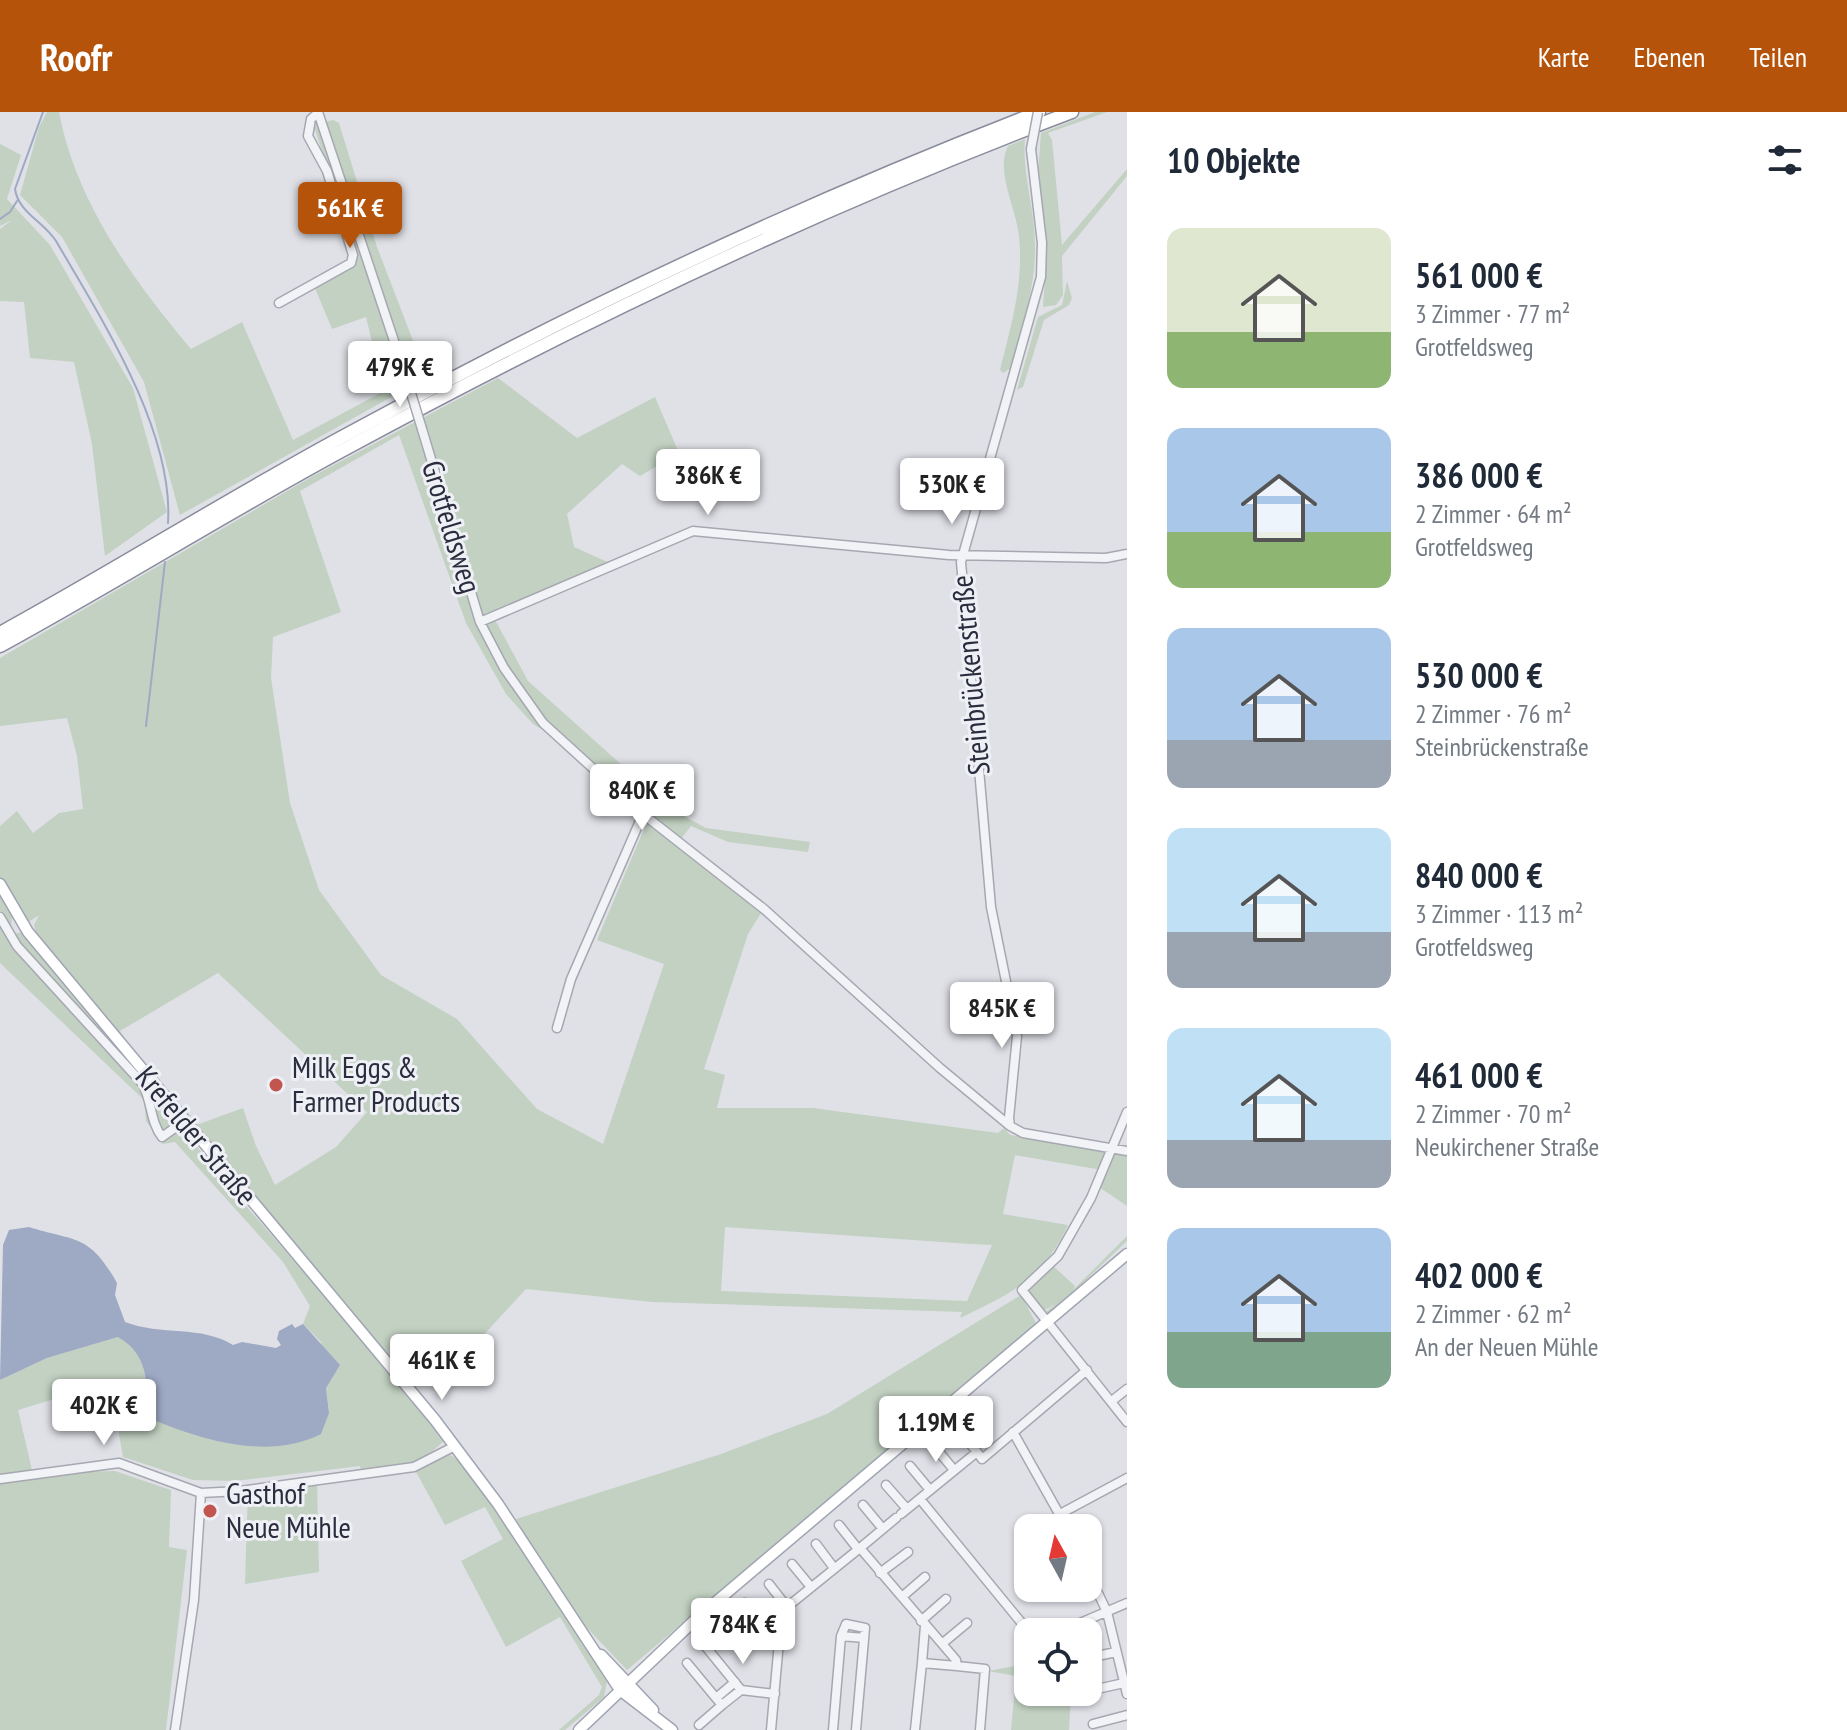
<!DOCTYPE html>
<html lang="de">
<meta charset="utf-8">
<style>
body{margin:0;font-family:"PT Sans Narrow",sans-serif;background:#f2f2f3;color:#1f2937;height:100vh;display:flex;flex-direction:column;font-size:30px;white-space:nowrap}
*{box-sizing:border-box;margin:0}
p{font-size:26px;color:#747a83}
.icon{flex:none;width:44px;height:44px;fill:none;stroke:currentColor;stroke-width:2;stroke-linecap:round;stroke-linejoin:round}
.map{position:relative;flex:1;overflow:hidden}
.sheet{display:flex;flex-direction:column;background:#fff;width:720px}
.sheet>*{flex:none}
.needle{width:52px;rotate:352deg}
.tools{position:absolute;left:1014px;top:1402px;display:grid;gap:16px}
.tools a{display:grid;place-items:center;width:88px;height:88px;border-radius:16px;background:#fff;box-shadow:0 2px 6px #0004;font-size:40px}
.price{position:absolute;translate:-50% -68px;padding:0 18px;border-radius:8px;background:#fff;color:#222;font-size:26px;line-height:52px;filter:drop-shadow(0 2px 4px #0008)}
.price::after{content:'';position:absolute;left:50%;top:48px;width:24px;height:18px;margin-left:-12px;background:inherit;clip-path:polygon(0 0,100% 0,50% 100%)}
.price.current{background:#b45309;color:#fff}
ul{padding:0;list-style:none}
li{display:flex;align-items:center;gap:24px;height:200px;padding:0 40px}
li span{display:grid;place-items:center;flex:none;width:224px;height:160px;border-radius:16px;color:#555}
li>.icon{margin-inline-start:auto}
span .icon{width:96px;height:96px;fill:#fffc;stroke-width:1}
li b{font-size:34px}
h2{display:flex;justify-content:space-between;align-items:center;height:96px;padding:0 40px;font-size:34px}
header{display:flex;align-items:center;gap:48px;box-sizing:border-box;height:112px;padding:0 40px;background:#b45309;color:#fff}
header strong{font-size:38px}
nav{display:flex;gap:44px;margin-inline-start:auto;font-size:28px}
main{display:flex;flex:1;min-height:0}
.map>svg:first-child{display:block}
</style>
<header>
<strong>Roofr</strong>
<nav><a>Karte</a><a>Ebenen</a><a>Teilen</a></nav>
</header>
<main>
<div class="map">
<svg width="1127" height="1618" viewBox="0 0 1127 1618">
<rect width="100%" height="100%" fill="#e0e1e7"/>
<path fill="#c2d1c2" fill-rule="evenodd" d="M47,0H59C76,90 133,168 191,237L242,210L293,328L384,279L366,205L332,217L315,176L356,150L355,137L313,12L333,8L339,11L377,135L427,265L180,403L144,270L62,125L20,83L39,15Z
M1095,0H1107L1048,21L1052,28L1062,133L1127,57V64L1062,144L1063,183L1056,193L1043,195L1047,137L1038,62L1041,21Z
M1025,27C1022,63 1035,97 1035,133C1036,176 1021,215 1011,256L1003,261L1000,258C1011,214 1024,170 1019,124C1016,96 995,59 1008,34Z
M0,32L21,43L7,87L50,133L133,276L167,400L105,444L92,332L74,250L30,246L24,190L0,189V117L12,108L0,114Z
M1067,169L1072,186L1069,193L1044,208L1023,275L1017,278L1038,205L1062,193Z
M498,266L577,326L655,285L679,341L640,364L622,352L567,402L574,435L612,452L493,504L528,569L671,697L706,716L810,730L808,740L728,730L691,714L680,728L572,635L533,612L506,582L466,511L399,323L300,379L341,500L273,525L271,566L290,691L319,778L381,863L457,907L537,997L603,1032L664,852L597,828L647,710L763,798L748,822L704,957L725,963L717,996H813L998,1021L1004,1016L1010,1023L1106,1039L1102,1058L1015,1043L1003,1102L1068,1113C1042,1168 1012,1181 960,1206L962,1200L652,1190L526,1177L454,1255L407,1267L188,1016L243,996L256,1034L275,1073L336,1035L367,1000L218,861L120,919L168,993L77,880L36,820L34,813L39,803L23,814L13,798L11,815L0,798V714L17,699L33,721L59,701L83,697L77,644L67,606L0,614V546L313,364ZM725,1115L970,1132L992,1133L967,1189L721,1179Z
M0,815L7,824L22,820L233,1079L402,1273L443,1330L414,1355L362,1361L360,1354L235,1369L193,1368L123,1345L110,1270L18,1298L32,1358L0,1364V1268L47,1246L118,1225C144,1240 146,1259 146,1288L329,1301L321,1230L303,1212L310,1194L283,1150L175,1030L163,1032L146,1009L144,988L0,851Z
M1114,1038L1127,1044V1094L1096,1073Z
M1127,1124V1129L1048,1204L1044,1201L1056,1192L1043,1199L1027,1179L1051,1152L1075,1174L1073,1178Z
M1021,1183L1037,1213L627,1558L569,1497L516,1407L721,1342L827,1302Z
M450,1343C471,1348 588,1538 607,1569L604,1585L565,1618H559L599,1583L602,1575L560,1505L506,1535L461,1449L503,1427L485,1395L445,1413L415,1358Z
M115,1359L171,1378L169,1435L187,1438L166,1618H0V1372L80,1360Z
M317,1367L319,1460L245,1472L248,1378Z
M1028,1546V1580H1071L1069,1618H1011L1016,1564L988,1559L1020,1553Z"/>
<path fill="#9ea9c4" d="M29,1115C76,1130 89,1121 117,1171L115,1183L125,1210C161,1224 201,1213 233,1233L242,1230L276,1236L281,1233L277,1227L279,1219L292,1212L295,1216L303,1212L340,1253L326,1276L329,1301L321,1322C269,1348 206,1329 156,1309C140,1275 155,1247 118,1225L47,1246L0,1268L3,1133L9,1118Z"/>
<g fill="none" stroke-linecap="round" stroke-linejoin="round">
<path stroke="#9ea9c4" stroke-width="2" d="M43,0L15,77C18,100 44,110 56,129C101,206 174,319 168,411
M0,107L10,100L17,89
M146,614L165,450"/>
<defs>
<path id="minor" d="M318,0L407,268
M1031,37L1042,131L1041,165L961,450L991,795L1017,924L1009,1006L1010,1014L1023,1021L1127,1039
M279,191L351,151L353,143L327,59L308,24L311,7L318,1
M422,317L480,510L504,556L543,611L643,702L764,797L940,956L1010,1014
M480,510L693,419L949,443L1106,446L1127,442
M0,805L17,834L142,971C152,988 150,1010 162,1025L183,1010
M557,916L571,867L643,702
M1127,1000L1091,1086L1058,1144L1022,1178L1127,1310
M1113,1288L1127,1277
M955,1314L977,1340
M1013,1320L1067,1416
M934,1334L954,1358
M910,1354L930,1378
M0,1367L119,1351L201,1381L240,1379L414,1355L455,1334
M886,1373L907,1397
M920,1387L1029,1520
M863,1393L883,1417
M901,1402L977,1340L982,1347L1087,1258
M1060,1402L1127,1366
M839,1413L858,1437
M816,1432L834,1456
M860,1436L896,1406
M792,1452L811,1475
M1088,1460L1107,1500L1127,1582
M880,1461L908,1440
M769,1472L787,1495
M903,1484L925,1465
M745,1491L779,1530
M921,1509L946,1487
M1044,1520L1066,1517L1127,1491
M841,1524L864,1526
M943,1531L967,1511
M706,1535L741,1578L775,1582
M1088,1546L1116,1540
M687,1551L716,1586L735,1570
M922,1551L925,1514
M957,1554L985,1557L980,1618
M1088,1579L1124,1571
M722,1593L741,1578
M1093,1612L1127,1603
M699,1613L722,1593L716,1586
M175,1618L194,1488L201,1381
M771,1618L779,1530L787,1495L860,1436L956,1548L957,1554L922,1551L915,1618
M833,1618L841,1524L846,1512L865,1516L856,1618"/>
<path id="major" d="M0,772L28,820L435,1308L498,1392L620,1578L672,1618
M601,1543L653,1598
M579,1618L697,1506L1127,1142"/>
<path id="highway" d="M0,521C115,458 226,388 342,325C567,202 800,92 1039,0
M0,534C117,470 230,399 347,336C581,209 823,94 1072,0"/>
</defs>
<use href="#minor" stroke="#a6a7b1" stroke-width="11"/>
<use href="#major" stroke="#a0a4b2" stroke-width="13"/>
<use href="#highway" stroke="#898c9d" stroke-width="15"/>
<use href="#minor" stroke="#f2f3f6" stroke-width="8"/>
<use href="#major" stroke="#fff" stroke-width="10"/>
<use href="#highway" stroke="#fff" stroke-width="12"/>
<defs>
<path id="minor-bridge" d="M1031,37L1038,0
M407,268L422,317"/>
</defs>
<use href="#minor-bridge" stroke="#a6a7b1" stroke-width="11" stroke-linecap="butt"/>
<use href="#minor-bridge" stroke="#f2f3f6" stroke-width="8"/>
</g>
<g fill="#c15650" stroke="#eff0f5" stroke-width="3">
<circle cx="276" cy="973" r="8"/>
<circle cx="210" cy="1399" r="8"/>
</g>
<g text-anchor="middle" stroke-width="6" stroke-linejoin="round" paint-order="stroke">
<g font-size="30" fill="#2a2d3d" stroke="#eff0f5">
<text transform="translate(451 415) rotate(73)" y="10">Grotfeldsweg</text>
<text transform="translate(971 563) rotate(-95)" y="10">Steinbrückenstraße</text>
<text transform="translate(196 1024) rotate(50)" y="10">Krefelder Straße</text>
</g>
<g font-size="30" fill="#2a2d3d" stroke="#eff0f5" text-anchor="start">
<text x="292" y="966">Milk Eggs &amp;<tspan x="292" dy="34">Farmer Products</tspan></text>
<text x="226" y="1392">Gasthof<tspan x="226" dy="34">Neue Mühle</tspan></text>
</g>
</g>
</svg>
<div class="tools">
<a><svg class="needle" viewBox="-14 -14 28 28"><path d="M0-13l5 13h-10z" fill="#e53935"/><path d="M0 13l5-13h-10z" fill="#747a83"/></svg></a>
<a><svg class="icon" aria-label="locate" viewBox="0 0 24 24"><circle cx="12" cy="12" r="6"/><path d="M12 2v4M12 18v4M2 12h4M18 12h4"/></svg></a>
</div>
<b class="price current" style="left:350px;top:138px">561K €</b>
<b class="price" style="left:400px;top:297px">479K €</b>
<b class="price" style="left:708px;top:405px">386K €</b>
<b class="price" style="left:952px;top:414px">530K €</b>
<b class="price" style="left:642px;top:720px">840K €</b>
<b class="price" style="left:1002px;top:938px">845K €</b>
<b class="price" style="left:442px;top:1290px">461K €</b>
<b class="price" style="left:104px;top:1335px">402K €</b>
<b class="price" style="left:936px;top:1352px">1.19M €</b>
<b class="price" style="left:743px;top:1554px">784K €</b>
</div>
<section class="sheet">
<h2>10 Objekte<svg class="icon" aria-label="filters" viewBox="0 0 24 24"><path d="M4 7h16M4 17h16"/><circle cx="9" cy="7" r="2"/><circle cx="15" cy="17" r="2"/></svg></h2>
<ul>
<li><span style="background:linear-gradient(#dfe7d0 65%,#8fb573 0)"><svg class="icon" aria-label="home" viewBox="0 0 24 24"><path d="M3 11l9-7 9 7M6 9v11h12V9"/></svg></span><div><b>561 000 €</b><p>3 Zimmer · 77 m²</p><p>Grotfeldsweg</p></div></li>
<li><span style="background:linear-gradient(#a9c7e8 65%,#8fb573 0)"><svg class="icon" aria-label="home" viewBox="0 0 24 24"><path d="M3 11l9-7 9 7M6 9v11h12V9"/></svg></span><div><b>386 000 €</b><p>2 Zimmer · 64 m²</p><p>Grotfeldsweg</p></div></li>
<li><span style="background:linear-gradient(#a9c7e8 70%,#9aa5b1 0)"><svg class="icon" aria-label="home" viewBox="0 0 24 24"><path d="M3 11l9-7 9 7M6 9v11h12V9"/></svg></span><div><b>530 000 €</b><p>2 Zimmer · 76 m²</p><p>Steinbrückenstraße</p></div></li>
<li><span style="background:linear-gradient(#bfe0f5 65%,#9aa5b1 0)"><svg class="icon" aria-label="home" viewBox="0 0 24 24"><path d="M3 11l9-7 9 7M6 9v11h12V9"/></svg></span><div><b>840 000 €</b><p>3 Zimmer · 113 m²</p><p>Grotfeldsweg</p></div></li>
<li><span style="background:linear-gradient(#bfe0f5 70%,#9aa5b1 0)"><svg class="icon" aria-label="home" viewBox="0 0 24 24"><path d="M3 11l9-7 9 7M6 9v11h12V9"/></svg></span><div><b>461 000 €</b><p>2 Zimmer · 70 m²</p><p>Neukirchener Straße</p></div></li>
<li><span style="background:linear-gradient(#a9c7e8 65%,#7fa58c 0)"><svg class="icon" aria-label="home" viewBox="0 0 24 24"><path d="M3 11l9-7 9 7M6 9v11h12V9"/></svg></span><div><b>402 000 €</b><p>2 Zimmer · 62 m²</p><p>An der Neuen Mühle</p></div></li>
</ul>
</section>
</main>
